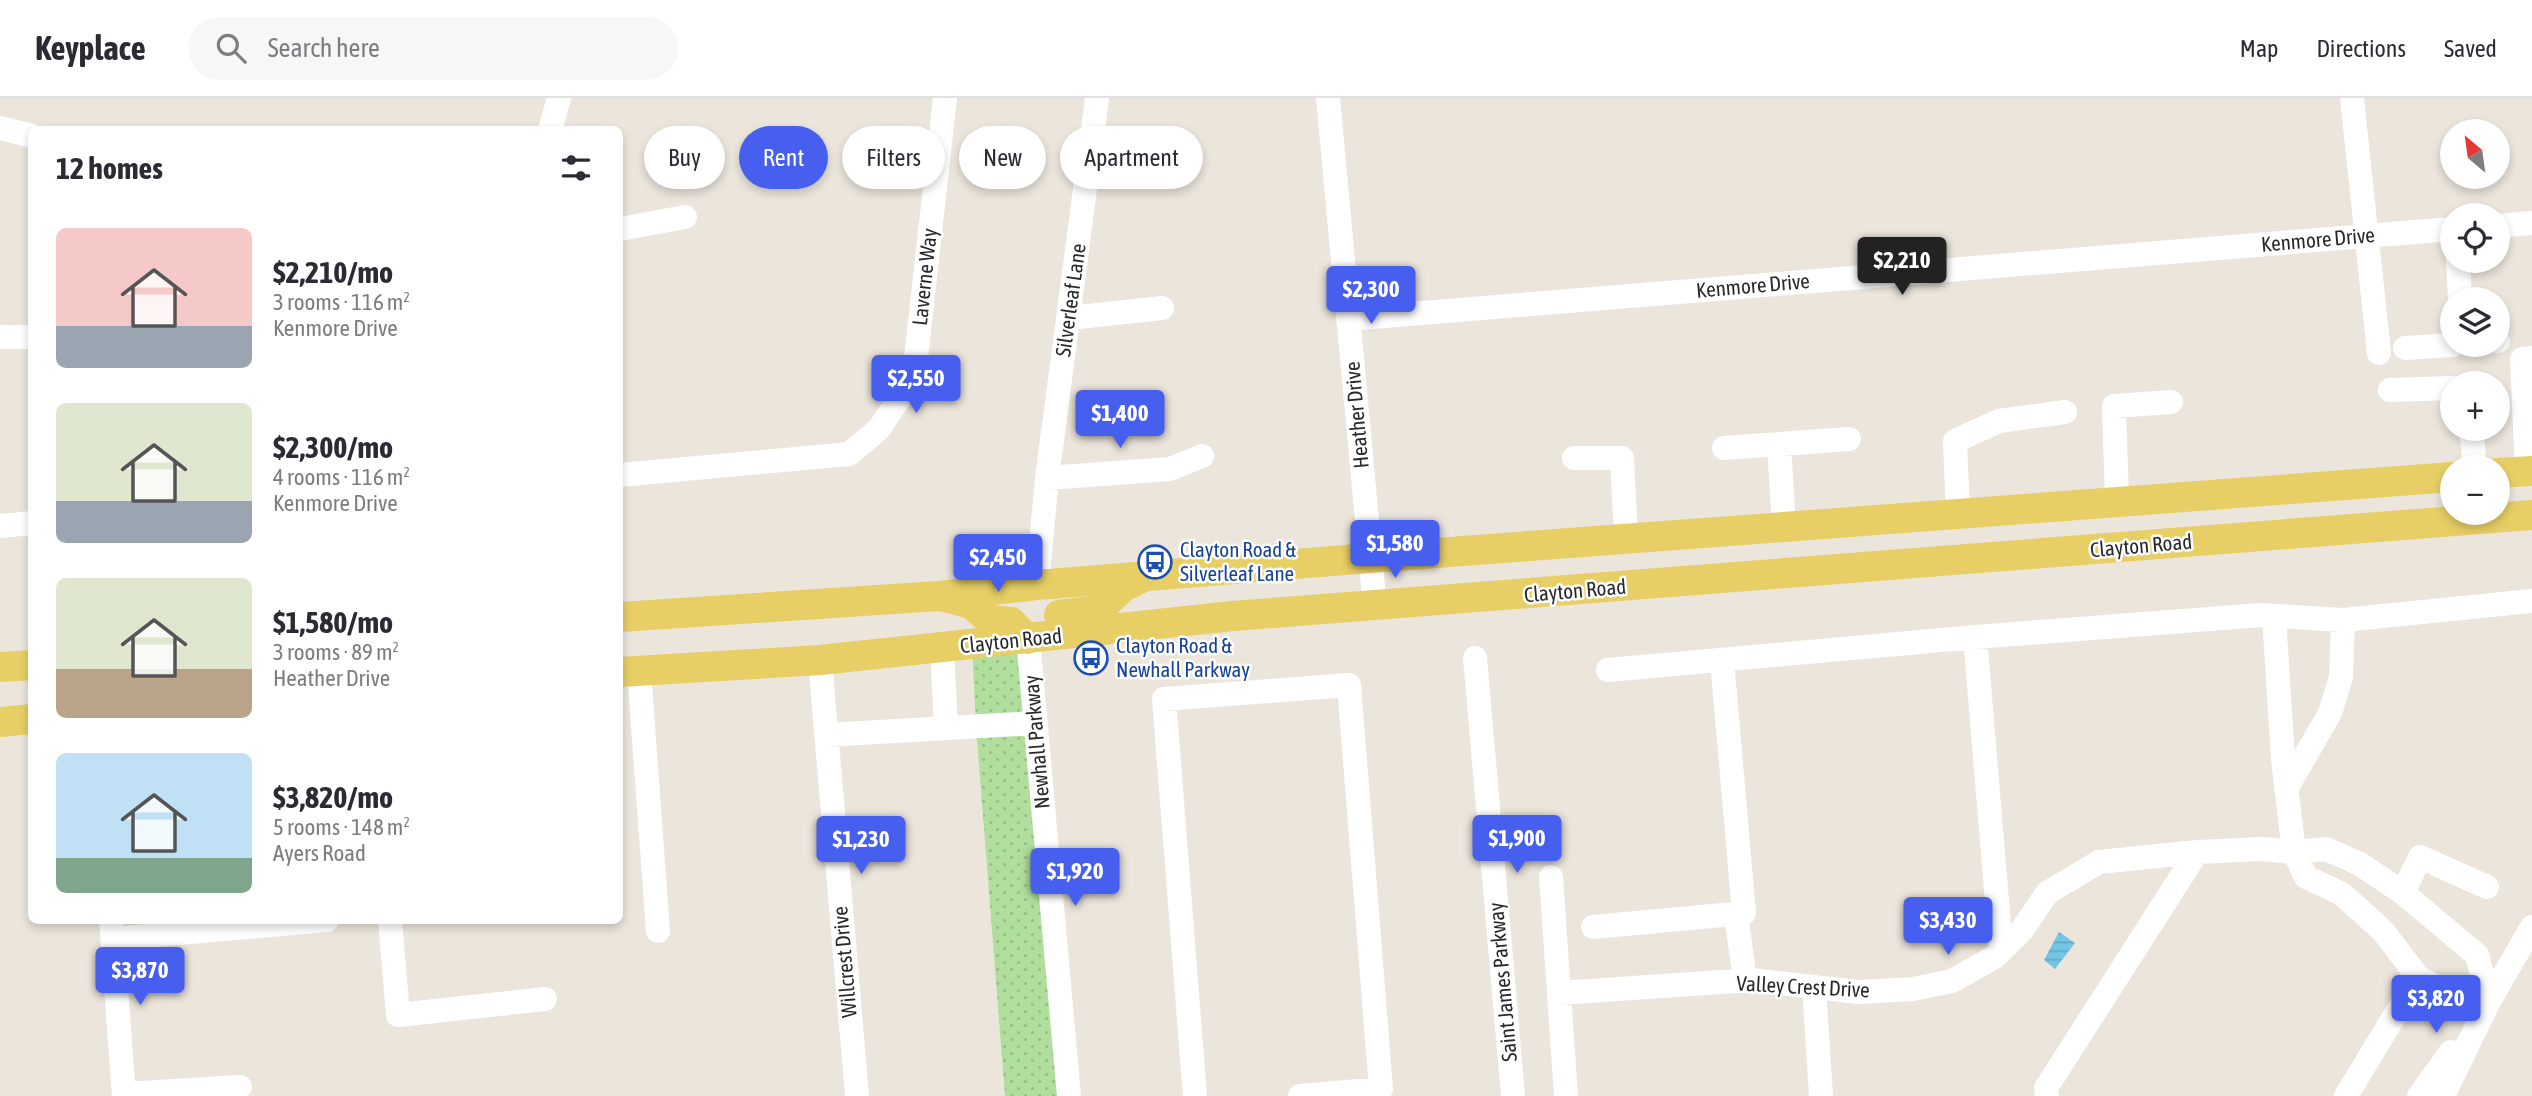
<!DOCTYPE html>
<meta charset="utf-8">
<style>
body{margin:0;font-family:"Asap Condensed",sans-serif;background:#f7f7f7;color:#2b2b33;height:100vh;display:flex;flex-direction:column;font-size:26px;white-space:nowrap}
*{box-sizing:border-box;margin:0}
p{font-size:23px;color:#7c7c81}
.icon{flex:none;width:38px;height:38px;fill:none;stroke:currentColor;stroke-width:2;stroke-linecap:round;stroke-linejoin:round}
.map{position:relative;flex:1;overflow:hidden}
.details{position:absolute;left:28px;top:28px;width:595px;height:798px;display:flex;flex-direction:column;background:#fff;border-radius:10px;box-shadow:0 4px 10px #0003}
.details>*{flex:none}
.banner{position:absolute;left:644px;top:28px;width:665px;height:63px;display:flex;gap:14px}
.needle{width:46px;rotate:331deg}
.buttons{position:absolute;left:2440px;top:21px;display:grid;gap:14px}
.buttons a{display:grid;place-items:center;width:70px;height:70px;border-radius:50%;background:#fff;box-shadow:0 4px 10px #0003;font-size:35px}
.price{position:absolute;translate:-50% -60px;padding:0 16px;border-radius:7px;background:#465fee;color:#fff;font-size:23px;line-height:46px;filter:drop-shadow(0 2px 4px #0008)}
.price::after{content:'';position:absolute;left:50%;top:42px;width:21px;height:16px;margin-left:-10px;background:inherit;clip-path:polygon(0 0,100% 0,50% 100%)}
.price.active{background:#222;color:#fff}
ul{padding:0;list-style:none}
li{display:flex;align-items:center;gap:21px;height:175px;padding:0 28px}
li span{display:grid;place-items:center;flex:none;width:196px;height:140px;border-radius:10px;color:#555}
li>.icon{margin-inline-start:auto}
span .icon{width:84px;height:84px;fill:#fffc;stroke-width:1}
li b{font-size:30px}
h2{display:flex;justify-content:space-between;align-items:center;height:84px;padding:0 28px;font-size:30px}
.pill{padding:0 24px;border-radius:32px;background:#fff;box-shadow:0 4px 10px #0003;font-size:24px;line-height:63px}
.pill.active{background:#465fee;color:#fff}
header{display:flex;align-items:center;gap:42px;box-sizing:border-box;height:98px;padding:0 35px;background:#fff;border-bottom:2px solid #e1e1e2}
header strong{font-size:33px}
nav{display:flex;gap:38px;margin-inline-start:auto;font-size:24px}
.search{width:490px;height:63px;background:#f7f7f7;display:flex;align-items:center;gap:18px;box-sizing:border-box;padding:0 24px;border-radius:38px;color:#7c7c81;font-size:26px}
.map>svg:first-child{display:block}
</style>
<header>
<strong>Keyplace</strong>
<div class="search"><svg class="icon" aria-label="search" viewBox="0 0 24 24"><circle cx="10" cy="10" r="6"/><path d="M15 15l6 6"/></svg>Search here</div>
<nav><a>Map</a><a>Directions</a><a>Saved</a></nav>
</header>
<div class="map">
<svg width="2532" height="998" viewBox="0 0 2532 998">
<defs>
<pattern id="green-dots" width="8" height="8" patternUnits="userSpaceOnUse" patternTransform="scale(1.75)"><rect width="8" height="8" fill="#b0de9c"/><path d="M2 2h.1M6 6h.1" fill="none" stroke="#97be86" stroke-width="1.8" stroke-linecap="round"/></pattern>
<pattern id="water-rules" width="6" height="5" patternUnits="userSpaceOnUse" patternTransform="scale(1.75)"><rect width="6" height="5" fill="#75c4e6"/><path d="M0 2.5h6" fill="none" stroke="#65a8c5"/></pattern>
</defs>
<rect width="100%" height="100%" fill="#ebe5dc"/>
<path fill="url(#green-dots)" d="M1028,541L1069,998H1005L976,628L972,547Z"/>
<path fill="url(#water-rules)" d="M2059,834L2075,845L2055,871L2044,862Z"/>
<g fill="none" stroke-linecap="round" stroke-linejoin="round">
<path stroke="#fff" stroke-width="24" d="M1328,0L1375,509
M2352,0L2379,255
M0,30L32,38
M550,32L559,0
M2497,128L2532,125
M620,131L685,119
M2458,163L2460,201
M1069,220L1162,210
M1348,221L2452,131
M0,239H32
M2497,243H2498
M2405,250L2452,247
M2390,292L2452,290
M2471,331L2475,369
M1779,346L1784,428
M1724,350L1849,341
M1574,360H1622L1626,440
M2527,373L2522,261L2532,260
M620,377L849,356L879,331L914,278L945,0
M1047,380L1170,371L1202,358
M2117,403L2114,308L2171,304
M1958,415L1955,343L1999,323L2065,314
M0,428L32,425
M1037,487L1047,380L1097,0
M1975,539L2001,852
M1028,541L1069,998
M942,550L946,630
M1475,560L1513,998
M820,562L857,998
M1608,572L1975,539L2261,517L2343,522L2532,503
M639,573L658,833
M826,637L1036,625
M2286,691L2330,615L2341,579L2343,522
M1551,779L1566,998
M2403,795L2420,759L2487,789
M1736,816L1745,883
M111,822L124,998
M390,822L398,917L545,901
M1593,829L1744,815L1722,562
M112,841L327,822
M1814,890L1821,998
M1559,895L1751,882L1859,894L1913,891L1952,883L1996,858L2022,832L2047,795L2099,764L2197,754L2263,751L2294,754L2326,751L2360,766L2403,795L2477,857L2489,903L2434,888L2418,879L2383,833L2342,796L2306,779L2294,754L2283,661L2274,518
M124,996L240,989
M1195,998L1164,601L1349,587L1381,991L1300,998
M2047,998L2046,990L2197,754
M2346,998L2418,879
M2419,998L2451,954
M2443,998L2489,903L2532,829"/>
<path stroke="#e7ce65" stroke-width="30" d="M2497,375L2532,373
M945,499L971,506L990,522L1011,524L1028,541
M1059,517L1099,512L1123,489L1141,480
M620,519L939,498L1037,487L1369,460L2452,379
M0,569L32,567
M620,574L820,562L1233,518L2532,417
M0,624L32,621"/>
</g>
<defs>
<symbol id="bus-ring" viewBox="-11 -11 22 22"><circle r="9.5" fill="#fff" stroke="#1a4fb4" stroke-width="1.5"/><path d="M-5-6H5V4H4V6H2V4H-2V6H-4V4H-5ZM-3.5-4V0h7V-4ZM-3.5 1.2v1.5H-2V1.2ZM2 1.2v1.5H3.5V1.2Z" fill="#1a4fb4"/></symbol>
</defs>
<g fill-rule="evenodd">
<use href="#bus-ring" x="1136" y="445" width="38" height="38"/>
<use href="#bus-ring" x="1072" y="541" width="38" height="38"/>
</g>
<g text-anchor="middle" stroke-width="5" stroke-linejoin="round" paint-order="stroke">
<g font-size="21" fill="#292929" stroke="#fff">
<text transform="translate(2318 142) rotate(-5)" y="7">Kenmore Drive</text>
<text transform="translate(925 179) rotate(-84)" y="7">Laverne Way</text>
<text transform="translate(1753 188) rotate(-5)" y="7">Kenmore Drive</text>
<text transform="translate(1071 202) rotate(-82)" y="7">Silverleaf Lane</text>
<text transform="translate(1357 317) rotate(-95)" y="7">Heather Drive</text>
<text transform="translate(2141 448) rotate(-5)" y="7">Clayton Road</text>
<text transform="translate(1575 493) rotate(-5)" y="7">Clayton Road</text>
<text transform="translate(1011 543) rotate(-6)" y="7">Clayton Road</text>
<text transform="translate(1037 644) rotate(-95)" y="7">Newhall Parkway</text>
<text transform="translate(845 864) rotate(-95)" y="7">Willcrest Drive</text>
<text transform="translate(1503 884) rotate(-95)" y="7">Saint James Parkway</text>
<text transform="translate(1803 889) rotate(3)" y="7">Valley Crest Drive</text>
</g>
<g font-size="21" fill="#164399" stroke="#fff" text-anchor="start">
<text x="1180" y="459">Clayton Road &amp;<tspan x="1180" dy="24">Silverleaf Lane</tspan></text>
<text x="1116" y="555">Clayton Road &amp;<tspan x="1116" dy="24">Newhall Parkway</tspan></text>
</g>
</g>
</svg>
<div class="buttons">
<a><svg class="needle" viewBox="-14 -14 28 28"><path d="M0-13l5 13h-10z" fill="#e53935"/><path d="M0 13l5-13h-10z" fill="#7c7c81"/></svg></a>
<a><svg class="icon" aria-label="locate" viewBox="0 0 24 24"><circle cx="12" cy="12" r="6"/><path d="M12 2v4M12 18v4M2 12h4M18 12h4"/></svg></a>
<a><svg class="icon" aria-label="layers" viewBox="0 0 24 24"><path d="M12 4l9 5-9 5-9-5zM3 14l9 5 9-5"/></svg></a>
<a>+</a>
<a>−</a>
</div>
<b class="price active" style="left:1902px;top:199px">$2,210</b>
<b class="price" style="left:1371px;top:228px">$2,300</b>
<b class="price" style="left:916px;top:317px">$2,550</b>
<b class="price" style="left:1120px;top:352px">$1,400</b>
<b class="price" style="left:1395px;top:482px">$1,580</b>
<b class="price" style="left:998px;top:496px">$2,450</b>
<b class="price" style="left:1517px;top:777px">$1,900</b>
<b class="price" style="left:861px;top:778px">$1,230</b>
<b class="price" style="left:1075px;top:810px">$1,920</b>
<b class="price" style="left:1948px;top:859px">$3,430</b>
<b class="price" style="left:140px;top:909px">$3,870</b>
<b class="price" style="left:2436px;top:937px">$3,820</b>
<div class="banner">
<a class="pill">Buy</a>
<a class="pill active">Rent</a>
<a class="pill">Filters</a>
<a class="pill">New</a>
<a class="pill">Apartment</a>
</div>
<section class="details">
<h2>12 homes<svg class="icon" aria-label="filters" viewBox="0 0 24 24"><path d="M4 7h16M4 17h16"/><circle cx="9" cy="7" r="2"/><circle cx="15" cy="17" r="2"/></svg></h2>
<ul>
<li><span style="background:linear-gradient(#f6c9c9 70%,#9aa5b1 0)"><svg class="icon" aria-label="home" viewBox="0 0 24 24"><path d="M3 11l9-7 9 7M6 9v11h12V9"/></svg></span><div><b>$2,210/mo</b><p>3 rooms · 116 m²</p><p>Kenmore Drive</p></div></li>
<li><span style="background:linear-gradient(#dfe7d0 70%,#9aa5b1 0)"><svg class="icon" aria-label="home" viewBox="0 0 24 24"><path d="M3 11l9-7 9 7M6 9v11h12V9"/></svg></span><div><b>$2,300/mo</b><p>4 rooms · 116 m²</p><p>Kenmore Drive</p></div></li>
<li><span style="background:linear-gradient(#dfe7d0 65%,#b9a48a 0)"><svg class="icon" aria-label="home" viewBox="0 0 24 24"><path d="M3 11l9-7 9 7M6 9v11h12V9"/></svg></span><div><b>$1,580/mo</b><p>3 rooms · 89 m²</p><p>Heather Drive</p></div></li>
<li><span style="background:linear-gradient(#bfe0f5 75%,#7fa58c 0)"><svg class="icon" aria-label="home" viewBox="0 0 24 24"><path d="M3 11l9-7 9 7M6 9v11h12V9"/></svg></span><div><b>$3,820/mo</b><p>5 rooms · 148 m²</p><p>Ayers Road</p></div></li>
</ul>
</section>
</div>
